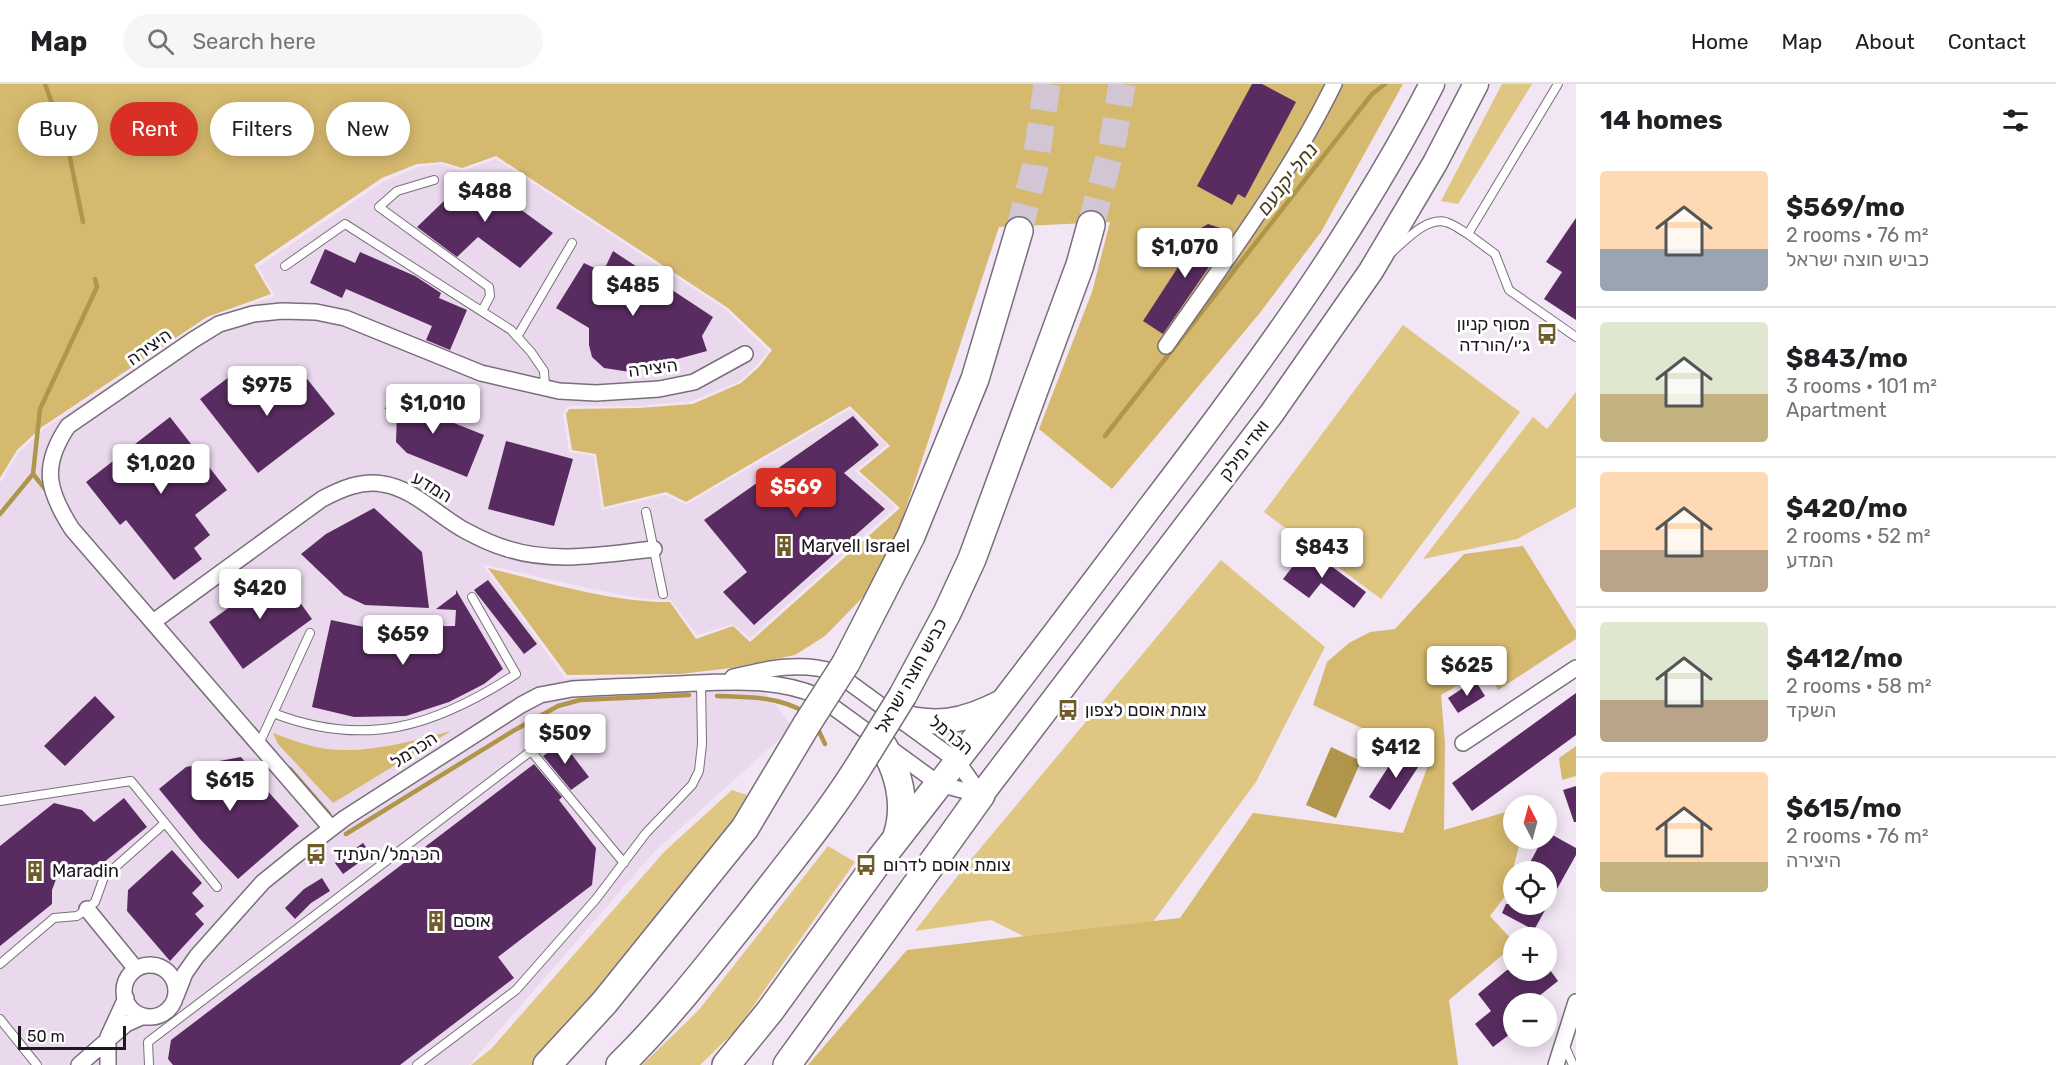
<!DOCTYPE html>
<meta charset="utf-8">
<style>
body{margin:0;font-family:Rubik,"Noto Sans Hebrew",sans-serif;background:#f6f6f6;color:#202124;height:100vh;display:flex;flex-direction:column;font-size:22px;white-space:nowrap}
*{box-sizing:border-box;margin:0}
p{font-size:20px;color:#757577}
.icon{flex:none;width:33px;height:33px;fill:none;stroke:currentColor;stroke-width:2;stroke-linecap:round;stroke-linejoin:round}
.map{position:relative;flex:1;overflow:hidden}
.side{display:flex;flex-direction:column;background:#fff;width:480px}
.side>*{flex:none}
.hud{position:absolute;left:18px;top:18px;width:570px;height:54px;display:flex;gap:12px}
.needle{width:39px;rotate:354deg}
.controls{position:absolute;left:1503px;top:711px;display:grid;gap:12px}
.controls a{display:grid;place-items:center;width:54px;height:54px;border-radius:50%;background:#fff;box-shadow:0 3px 15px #0003;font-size:30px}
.scale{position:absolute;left:18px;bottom:15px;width:108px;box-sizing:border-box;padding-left:6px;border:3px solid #1d181e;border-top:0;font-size:16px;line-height:21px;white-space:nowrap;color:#1d181e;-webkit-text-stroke:4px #fff;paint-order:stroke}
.price{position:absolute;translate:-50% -51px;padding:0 14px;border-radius:6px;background:#fff;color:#222;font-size:20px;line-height:39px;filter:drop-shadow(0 2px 3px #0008)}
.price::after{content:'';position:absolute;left:50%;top:36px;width:18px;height:14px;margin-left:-9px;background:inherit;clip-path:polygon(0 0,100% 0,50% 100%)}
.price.current{background:#d93025;color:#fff}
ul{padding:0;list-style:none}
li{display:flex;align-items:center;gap:18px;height:150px;padding:0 24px}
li+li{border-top:2px solid #e0e0e0}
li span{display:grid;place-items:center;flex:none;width:168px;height:120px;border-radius:6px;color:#555}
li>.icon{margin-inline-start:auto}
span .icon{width:72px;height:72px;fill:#fffc;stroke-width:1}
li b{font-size:26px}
h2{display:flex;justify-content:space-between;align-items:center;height:72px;padding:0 24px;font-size:26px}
.chip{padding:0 21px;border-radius:27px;background:#fff;box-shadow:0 3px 15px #0003;font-size:21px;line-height:54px}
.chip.current{background:#d93025;color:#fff}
header{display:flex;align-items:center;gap:36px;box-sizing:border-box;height:84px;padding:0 30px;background:#fff;border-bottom:2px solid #e0e0e0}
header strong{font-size:28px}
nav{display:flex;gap:33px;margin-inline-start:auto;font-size:21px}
.search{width:420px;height:54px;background:#f6f6f6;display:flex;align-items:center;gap:15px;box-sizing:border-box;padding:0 21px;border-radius:33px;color:#757577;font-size:22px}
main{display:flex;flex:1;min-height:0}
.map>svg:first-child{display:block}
</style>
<header>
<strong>Map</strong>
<div class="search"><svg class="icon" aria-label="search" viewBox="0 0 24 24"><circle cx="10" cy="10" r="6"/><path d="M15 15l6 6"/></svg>Search here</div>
<nav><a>Home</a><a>Map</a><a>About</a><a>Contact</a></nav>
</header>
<main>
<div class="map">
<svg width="1576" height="981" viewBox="0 0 1576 981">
<rect width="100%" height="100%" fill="#f2e5f4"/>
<path fill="#ead8ed" d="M496,75L726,226L768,267L757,281L740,297L692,317L639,322H567L563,330L569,368L594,372L602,426L666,411L686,421L850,325L887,361L855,387L896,423L750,554L733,540L697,551L671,516L645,515L592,505L482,480L565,594L750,590L793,643L655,767L469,981H0V399L19,368L44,345L208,235L275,212L258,183L384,97L418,83L442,80L462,87Z"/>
<path fill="#dfc682" d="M1502,0H1532L1458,120L1441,117Z
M1403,241L1520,328L1381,515L1264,428Z
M1576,308V423L1517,455L1423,475L1533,333L1547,345Z
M1221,476L1325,563L1256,698L1144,850L1051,866L991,836L915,847L963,785Z
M732,706L753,713L687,803L532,981H471L491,965L665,767Z
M828,762L855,778L737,945L700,981H642L698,927Z"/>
<path fill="#d5b96e" d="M0,0H1403L1321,148L1259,230L1112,405L1039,345L1092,208L1110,138L999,143L900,442L864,512L825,552L795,571L731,584L680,590L567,591L488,484C547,498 609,518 670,518L696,555L733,542L750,558L900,424L859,387L890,362L850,322L686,418L666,408L604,423L596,370L572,366L566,330L569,325L639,324L693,320L741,299L759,283L772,266L728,224L496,72L462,84L442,78L417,80L382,94L254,181L271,210L207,233L42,343L17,366L0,394Z
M1523,462L1576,547V555L1498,606L1487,585L1441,611L1445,659L1444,746L1513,726L1514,754L1521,755L1506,811L1490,832L1513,857V862L1449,916L1458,981H808L907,866L1180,834L1253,729L1403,749L1430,676L1313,621L1327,578L1349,559L1370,548L1395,545L1464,470Z
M451,647L333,719L278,660L273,649C291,656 308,662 327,665C367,670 413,657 451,647Z
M1576,662V692L1562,696L1559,674Z"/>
<path fill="#b0964a" d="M1331,663L1361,677L1336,734L1306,721Z"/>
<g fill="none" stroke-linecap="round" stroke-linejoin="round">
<path stroke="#b0964a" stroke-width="4.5" d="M45,0L68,64L83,138
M1105,352L1372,10L1385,0
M46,406L33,390L40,325L97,203L95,195
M0,430L33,390
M717,612C746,613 778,612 804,628
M816,641L825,660
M290,685L329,730
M346,750L513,647L558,622L580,616L689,611"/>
</g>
<path fill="#592c61" d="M1252,0H1262L1296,18L1245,114L1238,110L1232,121L1197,102Z
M472,90L553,149L520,184L478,153L457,173L417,143Z
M1576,134V236L1544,215L1562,188L1546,178Z
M1208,140L1220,144L1223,153L1222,157L1207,173L1213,177L1163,250L1143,237L1197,154L1201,144Z
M325,165L355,179L360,168L415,192L441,209L439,214L467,226L450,266L426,256L432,242L346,205L342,214L310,199Z
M613,167L713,233L702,252L707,267L630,288L604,284L592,273L589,261V244L556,224L584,179L603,188Z
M233,290L247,307L259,298L272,315L304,291L335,330L258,389L200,315Z
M394,304L428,318L424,327L484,351L467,393L407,369L396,358L397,329L385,325Z
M853,332L879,361L844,389L885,425L754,541L723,508L747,488L704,436Z
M170,333L227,406L195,431L210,451L194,464L202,475L174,496L126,436L120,441L86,398Z
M506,357L573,375L554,442L488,425Z
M374,424L422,468L429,524L365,521L344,511L301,470L326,450Z
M1307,464L1366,508L1354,524L1321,499L1309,514L1283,495Z
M278,488L312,535L243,585L209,538Z
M488,496L537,560L524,570L474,506Z
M456,506L503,585L484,600L449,618L406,632L354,633L312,623L331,536L364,543L455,542L456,526L436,525L456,510Z
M1475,596L1485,612L1458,629L1448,614Z
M1576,609V651L1472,727L1452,699Z
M95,612L115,633L65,682L44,662Z
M559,654L589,693L571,706L543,672L549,668L546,665Z
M1401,663L1422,677L1390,726L1369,713Z
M241,673L265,702L264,703L299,742L238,795L200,755L159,705L186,683Z
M534,680L562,713L559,716L596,764L592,801L498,873L514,894L400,981H173L168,975L171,956Z
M1576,702V738H1574L1563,706Z
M124,714L147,743L92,788L76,786L58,790L52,806V820L0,862V762L54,719L82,726L94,738Z
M1547,748L1576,764V771L1534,846L1502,829L1506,820H1546V788H1525L1543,754H1546Z
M363,759L371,770L343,790L335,779Z
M172,766L202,799L192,809L204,822L195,830L204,840L170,877L127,827L128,806Z
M322,794L330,807L311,819L295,835L285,824L304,805Z
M1507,886H1550L1558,897L1529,920H1514V947L1493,963L1475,940L1491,927L1478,910Z"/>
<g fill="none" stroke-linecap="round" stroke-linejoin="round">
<path stroke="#d2c6d4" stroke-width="27" stroke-dasharray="27 14" stroke-linecap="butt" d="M1091,141L1112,62L1122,0
M1019,147L1035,83L1047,0"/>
<defs>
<path id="service" d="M1558,0L1468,150L1495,170L1509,206L1576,253
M434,96L397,107L379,123L489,203L490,212L482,227
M1392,168C1406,156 1426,133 1446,138C1453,140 1461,146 1468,150
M285,182L345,140L511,246L531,268L544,287L545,304
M517,253L572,159
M646,428L663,510
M273,629C366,665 436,642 516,590L472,513
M259,660L310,549
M0,717L131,697L217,803
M0,880L54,834L77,832L87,825L95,818L104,793L165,739
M0,935L37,981
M1564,960L1573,981
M149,981L148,958L531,667L624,779
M417,981L516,906L596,815L646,749L692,701L699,687L702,660L701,599"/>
<path id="minor" d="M1166,262C1225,177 1288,94 1334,0
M153,538L322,415C341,405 361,396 383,400C415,405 439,433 466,447C479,454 494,461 508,465C555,480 606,470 654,465
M733,593C767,585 800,577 835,588L957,677L981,711
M1463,659L1576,584
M331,744L72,445C47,406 41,382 68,342L193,256L219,240L253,230L282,227L316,228L345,234L481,289L559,307L596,309L659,305L694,298L745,270
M87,825L136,885
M124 907a26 26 0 1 1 52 0a26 26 0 1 1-52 0Z
M176,912L185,889L197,872L263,798L299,769L345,734L521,621L540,611L572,605C607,603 642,602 677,600C723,598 775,593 818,612L939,700L981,711
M79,981L126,940L144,932
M108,981V953L126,914
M1556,981L1576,918"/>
<path id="primary" d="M895,631C935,643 963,638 1000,619
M939,700C1010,609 1079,518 1148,426C1252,290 1354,152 1432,0
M981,711L1272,329L1371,187L1435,79L1476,0"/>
<path id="motorway" d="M846,579L911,452L975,295L1019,147
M903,611L947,529L972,475L1080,181L1091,141
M880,657C898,685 908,719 897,752
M547,981L604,919L745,744L807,640
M620,981C667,935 707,883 748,832C788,780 830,730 864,674
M726,981L770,927L875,782L939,700
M787,981L981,711"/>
</defs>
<use href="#service" stroke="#796e7b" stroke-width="10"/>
<use href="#minor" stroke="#796e7b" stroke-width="18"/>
<use href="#primary" stroke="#796e7b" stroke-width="27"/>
<use href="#motorway" stroke="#796e7b" stroke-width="30"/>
<use href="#service" stroke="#fff" stroke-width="8"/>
<use href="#minor" stroke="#fff" stroke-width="15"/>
<use href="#primary" stroke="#fff" stroke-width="24"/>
<use href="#motorway" stroke="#fff" stroke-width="27"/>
<defs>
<path id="motorway-bridge" d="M807,640L846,579
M864,674L903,611"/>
</defs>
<use href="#motorway-bridge" stroke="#796e7b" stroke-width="30" stroke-linecap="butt"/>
<use href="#motorway-bridge" stroke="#fff" stroke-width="27"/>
</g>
<defs>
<symbol id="bus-bare" viewBox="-9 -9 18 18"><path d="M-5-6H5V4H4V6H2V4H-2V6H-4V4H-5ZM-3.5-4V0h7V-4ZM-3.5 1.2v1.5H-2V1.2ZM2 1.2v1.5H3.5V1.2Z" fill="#6e5d2b" stroke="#fff" stroke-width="2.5" paint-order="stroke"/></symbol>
<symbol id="building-bare" viewBox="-9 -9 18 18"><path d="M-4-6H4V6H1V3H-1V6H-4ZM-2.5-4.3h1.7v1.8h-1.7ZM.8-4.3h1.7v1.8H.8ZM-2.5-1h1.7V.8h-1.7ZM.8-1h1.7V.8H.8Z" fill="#6e5d2b" stroke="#fff" stroke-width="2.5" paint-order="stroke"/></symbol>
</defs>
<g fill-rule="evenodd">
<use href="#bus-bare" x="1532" y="235" width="30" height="30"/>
<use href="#building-bare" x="769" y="447" width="30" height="30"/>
<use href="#bus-bare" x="1053" y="611" width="30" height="30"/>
<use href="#bus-bare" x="301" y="755" width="30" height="30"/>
<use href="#bus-bare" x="851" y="766" width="30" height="30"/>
<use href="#building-bare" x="20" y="772" width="30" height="30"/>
<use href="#building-bare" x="421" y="822" width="30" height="30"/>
</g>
<g text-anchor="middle" stroke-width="6" stroke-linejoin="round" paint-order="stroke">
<g font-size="18" fill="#1d181e" stroke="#fff" text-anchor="start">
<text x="1530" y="246" text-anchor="end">מסוף קניון<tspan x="1530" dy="21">ג׳י/הורדה</tspan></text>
<text x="801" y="468">Marvell Israel</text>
<text x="1085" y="632">צומת אוסם לצפון</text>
<text x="333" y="776">הכרמל/העתיד</text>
<text x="883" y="787">צומת אוסם לדרום</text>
<text x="52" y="793">Maradin</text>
<text x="453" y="843">אוסם</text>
</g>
<g font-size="18" fill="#1d181e" stroke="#fff">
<text transform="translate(149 263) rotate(-35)" y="6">היצירה</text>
<text transform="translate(653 284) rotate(-7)" y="6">היצירה</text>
<text transform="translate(1244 366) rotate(-53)" y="6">ואדי מילק</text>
<text transform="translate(432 403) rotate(31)" y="6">המדע</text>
<text transform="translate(911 592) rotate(-61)" y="6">כביש חוצה ישראל</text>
<text transform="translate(951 651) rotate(40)" y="6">הכרמל</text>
<text transform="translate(414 666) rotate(-33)" y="6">הכרמל</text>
</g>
<g font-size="20" font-style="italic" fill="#493d1c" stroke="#fff">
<text transform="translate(1287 95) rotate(-52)" y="7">נחל יקנעם</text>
</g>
</g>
</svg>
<div class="controls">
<a><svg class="needle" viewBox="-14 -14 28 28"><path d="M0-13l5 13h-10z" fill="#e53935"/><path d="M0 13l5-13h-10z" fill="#757577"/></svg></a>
<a><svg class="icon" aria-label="locate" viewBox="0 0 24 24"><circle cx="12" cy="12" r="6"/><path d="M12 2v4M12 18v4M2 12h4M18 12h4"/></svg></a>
<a>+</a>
<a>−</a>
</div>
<div class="scale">50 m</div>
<b class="price" style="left:485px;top:139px">$488</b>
<b class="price" style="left:1185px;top:195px">$1,070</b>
<b class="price" style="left:633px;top:233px">$485</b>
<b class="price" style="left:267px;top:333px">$975</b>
<b class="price" style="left:433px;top:351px">$1,010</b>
<b class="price" style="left:161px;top:411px">$1,020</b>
<b class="price current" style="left:796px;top:435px">$569</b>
<b class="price" style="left:1322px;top:495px">$843</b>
<b class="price" style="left:260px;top:536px">$420</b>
<b class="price" style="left:403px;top:582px">$659</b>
<b class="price" style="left:1467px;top:613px">$625</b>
<b class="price" style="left:565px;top:681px">$509</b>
<b class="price" style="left:1396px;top:695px">$412</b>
<b class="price" style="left:230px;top:728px">$615</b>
<div class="hud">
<a class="chip">Buy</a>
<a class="chip current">Rent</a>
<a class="chip">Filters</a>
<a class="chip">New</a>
</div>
</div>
<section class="side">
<h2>14 homes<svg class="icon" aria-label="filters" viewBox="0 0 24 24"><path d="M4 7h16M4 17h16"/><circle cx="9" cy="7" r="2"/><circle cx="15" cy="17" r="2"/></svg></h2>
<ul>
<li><span style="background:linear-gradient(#ffd9b3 65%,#9aa5b1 0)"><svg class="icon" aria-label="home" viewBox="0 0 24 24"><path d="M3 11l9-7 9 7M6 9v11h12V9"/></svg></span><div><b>$569/mo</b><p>2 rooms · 76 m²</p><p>כביש חוצה ישראל</p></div></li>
<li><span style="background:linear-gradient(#dfe7d0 60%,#c2b280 0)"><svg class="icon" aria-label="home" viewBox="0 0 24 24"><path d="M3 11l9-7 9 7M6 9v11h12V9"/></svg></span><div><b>$843/mo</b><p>3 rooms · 101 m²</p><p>Apartment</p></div></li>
<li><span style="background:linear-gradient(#ffd9b3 65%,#b9a48a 0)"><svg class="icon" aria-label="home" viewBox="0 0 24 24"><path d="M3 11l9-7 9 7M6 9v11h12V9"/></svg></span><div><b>$420/mo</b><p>2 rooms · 52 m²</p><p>המדע</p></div></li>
<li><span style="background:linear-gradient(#dfe7d0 65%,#b9a48a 0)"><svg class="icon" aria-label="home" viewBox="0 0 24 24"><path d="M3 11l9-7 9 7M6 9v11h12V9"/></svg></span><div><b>$412/mo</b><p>2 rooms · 58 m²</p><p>השקד</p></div></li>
<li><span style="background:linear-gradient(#ffd9b3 75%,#c2b280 0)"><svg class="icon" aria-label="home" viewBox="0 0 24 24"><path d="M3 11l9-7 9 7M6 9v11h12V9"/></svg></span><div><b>$615/mo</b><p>2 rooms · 76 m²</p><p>היצירה</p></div></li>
</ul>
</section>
</main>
